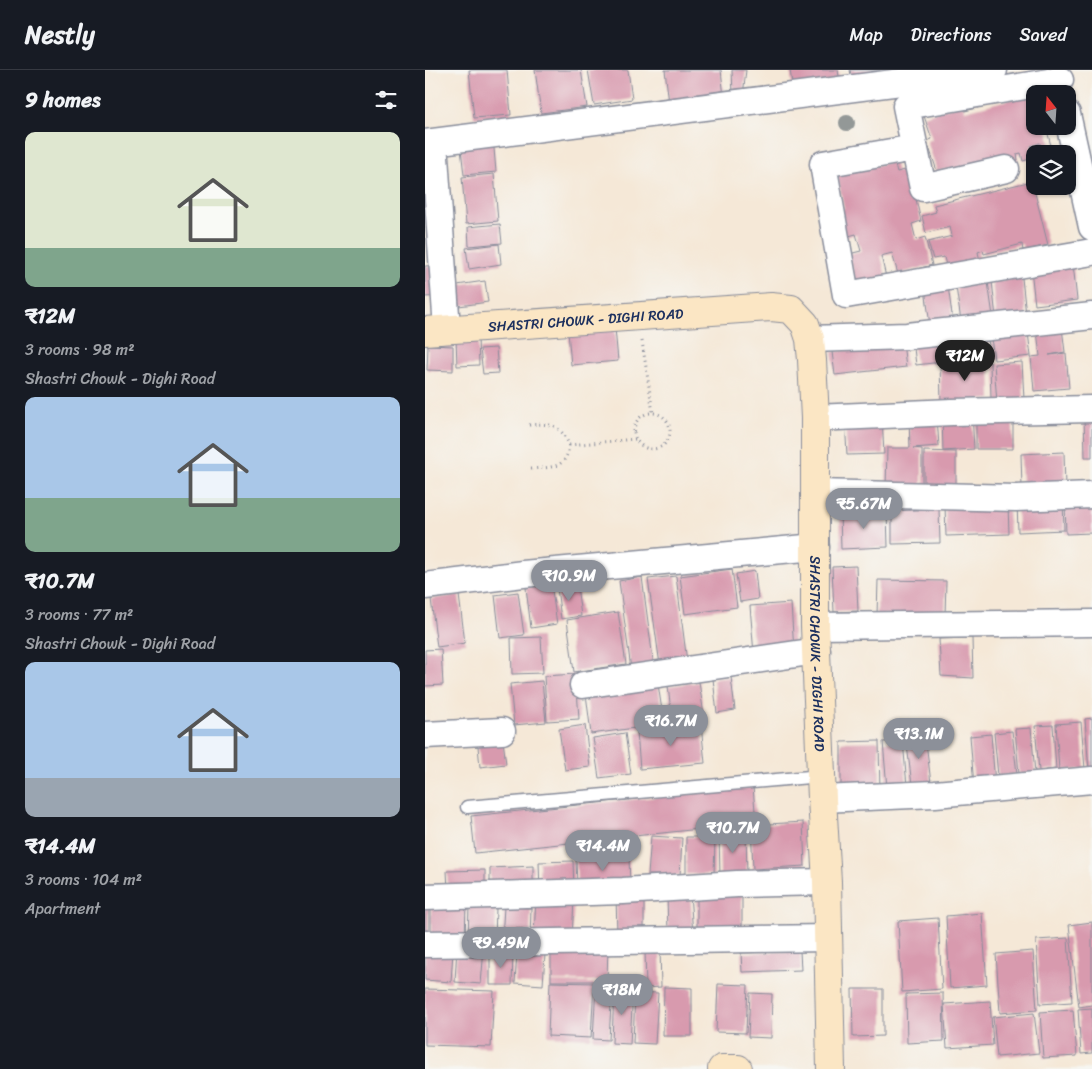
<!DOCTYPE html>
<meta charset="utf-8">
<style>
body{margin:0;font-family:Sriracha,sans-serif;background:#20242c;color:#f1f3f6;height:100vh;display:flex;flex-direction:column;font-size:19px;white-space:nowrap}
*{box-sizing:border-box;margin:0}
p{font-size:16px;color:#9ea1a6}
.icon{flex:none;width:28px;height:28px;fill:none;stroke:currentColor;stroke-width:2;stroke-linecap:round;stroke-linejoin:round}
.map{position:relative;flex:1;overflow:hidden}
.details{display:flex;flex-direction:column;background:#171b24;width:425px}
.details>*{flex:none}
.needle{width:32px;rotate:343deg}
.tools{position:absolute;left:601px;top:15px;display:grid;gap:10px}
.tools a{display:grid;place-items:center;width:50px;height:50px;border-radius:10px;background:#171b24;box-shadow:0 1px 4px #0004;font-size:25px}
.price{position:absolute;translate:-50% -42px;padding:0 11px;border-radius:18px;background:#8c9099;color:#fff;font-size:16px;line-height:32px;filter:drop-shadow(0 1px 2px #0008)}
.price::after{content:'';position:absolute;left:50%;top:30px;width:15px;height:11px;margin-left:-8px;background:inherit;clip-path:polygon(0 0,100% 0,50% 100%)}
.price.on{background:#222;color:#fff}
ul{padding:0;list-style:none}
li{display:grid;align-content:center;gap:10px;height:265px;padding:0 25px}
li span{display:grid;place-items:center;height:155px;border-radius:10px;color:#555}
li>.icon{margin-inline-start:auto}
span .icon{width:90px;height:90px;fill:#fffc;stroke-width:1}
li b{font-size:21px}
h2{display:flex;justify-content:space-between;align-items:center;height:60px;padding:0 25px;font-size:21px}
header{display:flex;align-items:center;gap:30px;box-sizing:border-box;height:70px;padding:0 25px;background:#171b24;border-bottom:1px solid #363941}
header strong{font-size:24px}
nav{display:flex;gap:28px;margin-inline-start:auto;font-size:18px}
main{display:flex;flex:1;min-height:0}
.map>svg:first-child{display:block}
</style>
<header>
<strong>Nestly</strong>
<nav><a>Map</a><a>Directions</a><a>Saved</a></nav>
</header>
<main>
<section class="details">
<h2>9 homes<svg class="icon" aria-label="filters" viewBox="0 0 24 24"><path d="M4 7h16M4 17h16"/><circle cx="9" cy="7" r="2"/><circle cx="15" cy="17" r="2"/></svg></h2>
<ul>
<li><span style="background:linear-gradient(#dfe7d0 75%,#7fa58c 0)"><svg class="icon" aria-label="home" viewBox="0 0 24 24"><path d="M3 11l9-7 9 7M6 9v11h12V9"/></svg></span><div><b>₹12M</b><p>3 rooms · 98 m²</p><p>Shastri Chowk - Dighi Road</p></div></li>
<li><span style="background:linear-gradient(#a9c7e8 65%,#7fa58c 0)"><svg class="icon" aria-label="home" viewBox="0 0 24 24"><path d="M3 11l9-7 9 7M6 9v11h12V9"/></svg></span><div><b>₹10.7M</b><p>3 rooms · 77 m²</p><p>Shastri Chowk - Dighi Road</p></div></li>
<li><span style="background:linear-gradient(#a9c7e8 75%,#9aa5b1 0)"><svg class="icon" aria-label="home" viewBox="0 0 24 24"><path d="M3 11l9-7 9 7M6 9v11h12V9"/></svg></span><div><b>₹14.4M</b><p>3 rooms · 104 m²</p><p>Apartment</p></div></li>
</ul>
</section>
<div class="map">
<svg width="667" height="999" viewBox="0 0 667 999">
<rect width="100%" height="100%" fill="#f6f6f2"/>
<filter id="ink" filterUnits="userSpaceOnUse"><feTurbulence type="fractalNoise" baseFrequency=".02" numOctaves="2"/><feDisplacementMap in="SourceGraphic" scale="10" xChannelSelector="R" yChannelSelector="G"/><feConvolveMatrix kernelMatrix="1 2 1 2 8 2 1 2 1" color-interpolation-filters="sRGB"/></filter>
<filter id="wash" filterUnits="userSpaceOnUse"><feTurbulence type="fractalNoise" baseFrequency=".0096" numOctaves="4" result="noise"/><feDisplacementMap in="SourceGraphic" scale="20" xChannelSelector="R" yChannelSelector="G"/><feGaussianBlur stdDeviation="1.12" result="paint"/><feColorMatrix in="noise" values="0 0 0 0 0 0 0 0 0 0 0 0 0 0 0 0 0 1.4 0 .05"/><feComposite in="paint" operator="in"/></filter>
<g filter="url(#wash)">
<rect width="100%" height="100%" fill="#f5e8d7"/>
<g id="blocks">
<path fill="#d89aae" d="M44,0H82L86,45L49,48Z
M110,0H156L162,37L116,43Z
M163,0H203L207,29L169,35Z
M240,0H296L299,27L244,33Z
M307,0H321L318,25H308Z
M365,0H413L415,13L368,21Z
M425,0H455L456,6L427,10Z
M610,23V56H621L626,76L616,78L615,73L606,76L609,88L598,91L596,83L592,84L593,90L512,101L502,71L507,69L499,46L537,33L540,41Z
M68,67L71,102L39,105L35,70Z
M469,91L472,102L484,99L496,151L487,154L491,170L500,167L507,195L473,204L467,183L456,186L461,207L431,214L424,184L436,181L431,164L420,167L413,140L419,138L412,105Z
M69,104L73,151L41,154L37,107Z
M607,111L623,175L598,181L597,174L559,184L558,180L553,182L555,191L522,200L519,187L508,189L503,172L527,166L525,157L501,163L497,146L511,142L509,135Z
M75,154L77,173L44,176L43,157Z
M74,174L76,194L44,199L41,178Z
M648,194L652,230L610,235L606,199Z
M14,195L17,226L0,227V196Z
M597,208L601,245L571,248L567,211Z
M60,211L63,232L34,236L32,215Z
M563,212L568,246L536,251L531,217Z
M523,216L528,252L505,255L500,219Z
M636,250L640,282L624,285L641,283L644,318L609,321L606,287L615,286L611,253Z
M602,255L606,286L569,290L565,260Z
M190,258L193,291L146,295L143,262Z
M562,261L565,284L530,288L527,265Z
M522,266L525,291L491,295L488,270Z
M53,267L54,295L32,296L31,268Z
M478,273L481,297L410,305L407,282Z
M3,275L28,276V301L2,300Z
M71,278L73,303L58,304L55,279Z
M565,292L566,329L516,332L515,294Z
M597,292L599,329L572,332L569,294Z
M547,342L549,379L518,381L517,344Z
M659,345H667V387H660Z
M512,347L514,376L488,378L497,379V417H461L462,378H485L484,348Z
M551,347H588V379H551Z
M457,348L459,384L422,385L420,350Z
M499,381L531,382V422H499Z
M639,382L640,417L597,418L596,384Z
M638,431L639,460L593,462L592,432Z
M667,431V463L641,464L640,432Z
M583,434L584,464L521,466L520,436Z
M514,439L515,473L467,474V441Z
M462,441L463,477L416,479L415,442Z
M431,496L433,541L409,542L407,497Z
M307,499L312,537L260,544L255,506Z
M330,501L333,529L315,532L311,504Z
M251,506L262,592L235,595L223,509Z
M217,507L229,597L206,599L194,511Z
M453,510L521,511L520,546L452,545Z
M126,514L132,554L106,558L101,518Z
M152,516L156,546L136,549L132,518Z
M93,522L99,565L75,568L70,525Z
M34,525L40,573L12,577L6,529Z
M366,533L369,582L329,584L325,536Z
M193,542L201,594L149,602L142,550Z
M116,567L118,603L87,604L86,568Z
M547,568L548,608L516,606L514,569Z
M16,579L18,615L0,616V580Z
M151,604L154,649L122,651L119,606Z
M306,607L310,640L292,643L288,609Z
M117,611L121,652L89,655L85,614Z
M274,612L279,645L247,649L243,616Z
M233,614L239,654L166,664L161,624Z
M667,648V701H664L660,649Z
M656,652L660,699L634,701L631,654Z
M160,655L165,697L140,700L134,659Z
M276,655L280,693L215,699L212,662Z
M628,655L631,699L614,701L610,656Z
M606,658L610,703L594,704L590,659Z
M587,661L592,704L573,706L569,663Z
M77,663L81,694L55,697L52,666Z
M200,663L206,704L174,708L168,668Z
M500,664L506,713L487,715L481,667Z
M566,664L570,714L549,716L545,666Z
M454,671L455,723L416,724V672Z
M478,671L482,716L462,718L458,672Z
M328,717L331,753L50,783L46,746Z
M378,752L380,796L328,799L326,755Z
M321,762L322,805L295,806L294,763Z
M226,766L257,768L255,806L223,805Z
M261,767H290L289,805L261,804Z
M204,788L205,814L152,816L151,790Z
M148,791L149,821L115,822L114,792Z
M108,796V821L65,823V798Z
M60,800V819L23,820L22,801Z
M272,818H317V867H272Z
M242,824H265L268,864H243Z
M111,826L149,828L147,869L109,867Z
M191,826H219V864H192Z
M6,834H41L40,869H6Z
M44,836L71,838L70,870L43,869Z
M79,837L106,838L105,870L77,869Z
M0,838H4V870H0Z
M557,843L562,915L525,918L521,846Z
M513,848L517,919L477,922L473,851Z
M667,852V935L654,937L644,855Z
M643,868L647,932L615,934L611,870Z
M126,874L183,875L182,911H126Z
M32,877L59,879L56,914L30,912Z
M235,879L236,917L221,918L220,880Z
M0,880L28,881L26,912L0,910Z
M375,881L376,900L317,902L316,883Z
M608,881L612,940L575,943L571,884Z
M65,882L88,883L87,915H65Z
M92,882L120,884L118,915L90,913Z
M125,912L169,913L166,968L123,966Z
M293,914L323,915L321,963L291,962Z
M171,916H187L184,970L168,969Z
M239,917L267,918V966H238Z
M189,918L208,919L205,974L187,973Z
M0,919L69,921L66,977L0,975Z
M427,919H458V966L428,967Z
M210,922L233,923L230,974L208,973Z
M325,923L347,924L346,968L323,967Z
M518,923L519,971L482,973L481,924Z
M565,931L568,975L522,978L519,934Z
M667,938V983L656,984L653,939Z
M648,940L652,986L618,988L615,942Z
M609,943L614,983L572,987L568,947Z"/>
</g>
</g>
<g filter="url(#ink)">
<use href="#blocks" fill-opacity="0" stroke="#888c9a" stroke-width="1"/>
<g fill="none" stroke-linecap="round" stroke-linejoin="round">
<defs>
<path id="lane" d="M42,737L396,706"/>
<path id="street" d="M642,44L667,157
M9,72L22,259
M0,73L569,0
M489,78L398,94L421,225L667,182
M581,99L498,118L481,36L635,10
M385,269L482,266L667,246
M390,348L527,342L667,339
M391,423L591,428L667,425
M0,516L98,504L391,477
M390,556L667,553
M158,615L392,581
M0,665L77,661
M397,729L510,724L667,710
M0,827L198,821L312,814L402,812
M0,874L403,868"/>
<g id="secondary">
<path id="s1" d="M0,261L346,237L366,239L380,254L385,269L387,290L390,348V556L397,729L402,812L406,999"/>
<path d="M297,999H313"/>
</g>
</defs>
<use href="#lane" stroke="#888c9a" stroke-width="15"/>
<use href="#street" stroke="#888c9a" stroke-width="29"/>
<use href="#secondary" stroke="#888c9a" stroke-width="30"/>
<path stroke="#888c9a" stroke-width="3" stroke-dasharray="1 4" stroke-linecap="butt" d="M217,271L228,343
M209 361a18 18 0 1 1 36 0a18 18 0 1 1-36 0Z
M104,355C124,353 136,354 144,375L211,369
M106,399C126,397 142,399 144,375"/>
<use href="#lane" stroke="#fff" stroke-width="12"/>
<use href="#street" stroke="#fff" stroke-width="26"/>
<use href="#secondary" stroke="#fbe6c4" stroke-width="28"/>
</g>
<circle fill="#939897" cx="422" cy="53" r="8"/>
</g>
<g text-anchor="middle" stroke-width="4" stroke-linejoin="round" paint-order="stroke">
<g font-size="14" fill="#1b2f5e" stroke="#f6f6f2">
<text dy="5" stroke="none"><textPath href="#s1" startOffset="161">SHASTRI CHOWK - DIGHI ROAD</textPath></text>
<text dy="5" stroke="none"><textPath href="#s1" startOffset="718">SHASTRI CHOWK - DIGHI ROAD</textPath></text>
</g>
</g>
</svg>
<div class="tools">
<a><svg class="needle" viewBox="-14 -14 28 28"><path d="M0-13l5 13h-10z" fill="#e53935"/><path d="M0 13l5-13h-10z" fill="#9ea1a6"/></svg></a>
<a><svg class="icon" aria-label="layers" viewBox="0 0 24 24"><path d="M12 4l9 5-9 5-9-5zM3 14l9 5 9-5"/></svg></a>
</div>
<b class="price on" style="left:540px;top:312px">₹12M</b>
<b class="price" style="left:439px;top:460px">₹5.67M</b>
<b class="price" style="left:144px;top:532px">₹10.9M</b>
<b class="price" style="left:246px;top:677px">₹16.7M</b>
<b class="price" style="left:494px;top:690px">₹13.1M</b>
<b class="price" style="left:308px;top:784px">₹10.7M</b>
<b class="price" style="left:178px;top:802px">₹14.4M</b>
<b class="price" style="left:76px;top:899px">₹9.49M</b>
<b class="price" style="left:197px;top:946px">₹18M</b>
</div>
</main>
